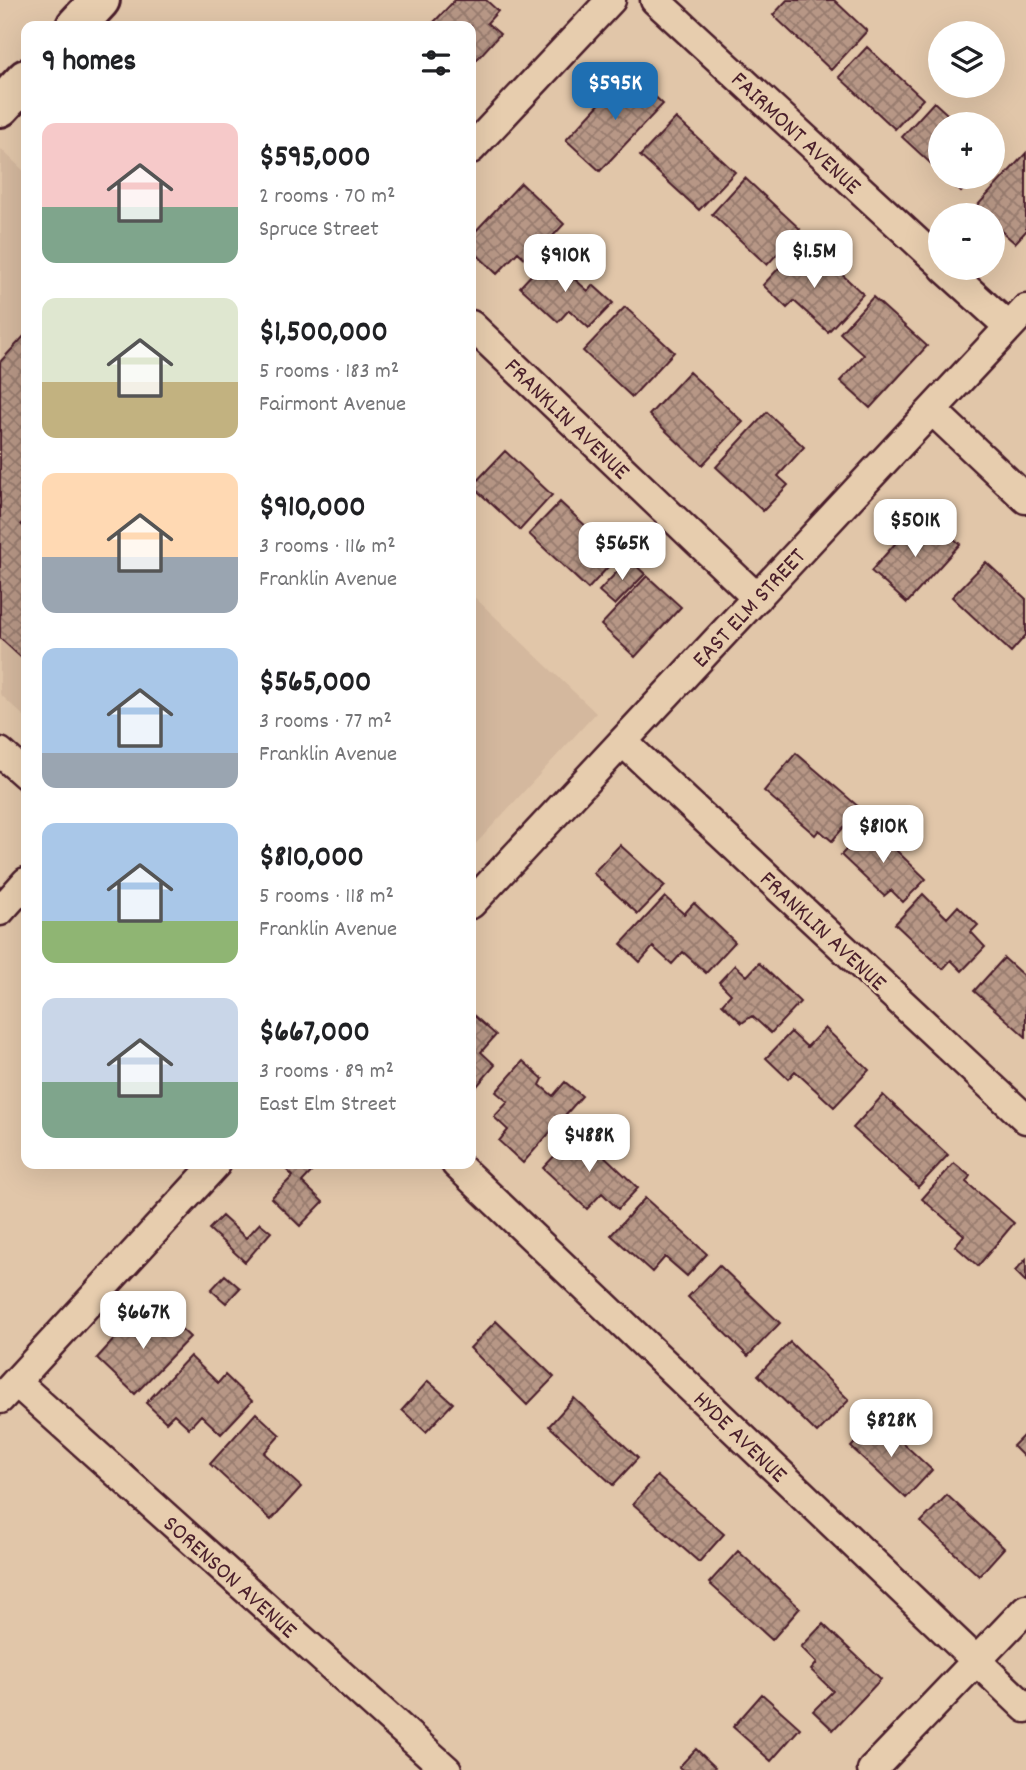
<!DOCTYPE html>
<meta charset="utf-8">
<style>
body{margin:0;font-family:Dekko,sans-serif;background:#f6f6f6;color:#202124;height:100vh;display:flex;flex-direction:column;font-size:26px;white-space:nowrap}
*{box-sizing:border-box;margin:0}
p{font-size:23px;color:#757577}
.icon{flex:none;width:38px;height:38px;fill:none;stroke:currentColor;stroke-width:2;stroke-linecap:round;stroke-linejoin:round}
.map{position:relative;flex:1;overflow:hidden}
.panel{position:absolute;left:21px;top:21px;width:455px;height:1148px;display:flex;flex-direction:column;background:#fff;border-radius:14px;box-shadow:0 7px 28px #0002}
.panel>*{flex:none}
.fabs{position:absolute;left:928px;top:21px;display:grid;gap:14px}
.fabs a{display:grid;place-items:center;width:77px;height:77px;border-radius:50%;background:#fff;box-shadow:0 7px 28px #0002;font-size:35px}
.price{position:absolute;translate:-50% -60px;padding:0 16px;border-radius:14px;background:#fff;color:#222;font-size:23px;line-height:46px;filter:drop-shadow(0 2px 4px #0008)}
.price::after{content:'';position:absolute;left:50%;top:42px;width:21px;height:16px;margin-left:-10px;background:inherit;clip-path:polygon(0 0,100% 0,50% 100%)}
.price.active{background:#1f6fb2;color:#fff}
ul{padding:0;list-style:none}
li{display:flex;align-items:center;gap:21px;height:175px;padding:0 21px}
li span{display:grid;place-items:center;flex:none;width:196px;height:140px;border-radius:14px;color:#555}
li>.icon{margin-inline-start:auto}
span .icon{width:84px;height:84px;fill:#fffc;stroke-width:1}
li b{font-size:30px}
h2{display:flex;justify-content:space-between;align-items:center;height:84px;padding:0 21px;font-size:30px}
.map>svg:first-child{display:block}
</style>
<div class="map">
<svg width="1026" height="1770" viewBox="0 0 1026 1770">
<defs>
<pattern id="building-cross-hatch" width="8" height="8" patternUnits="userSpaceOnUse" patternTransform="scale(1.75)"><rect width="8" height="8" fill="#b79786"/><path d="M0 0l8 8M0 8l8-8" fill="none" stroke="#977b6e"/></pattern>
</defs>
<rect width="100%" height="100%" fill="#e1c6a9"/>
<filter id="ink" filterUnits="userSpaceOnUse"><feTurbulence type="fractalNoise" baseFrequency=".0143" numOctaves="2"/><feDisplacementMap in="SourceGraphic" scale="14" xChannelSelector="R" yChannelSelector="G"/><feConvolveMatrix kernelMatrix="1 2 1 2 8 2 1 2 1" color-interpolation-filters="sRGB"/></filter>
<g filter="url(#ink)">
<path fill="#d4b89e" d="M1,149L26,173V718L0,694Z
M471,594L596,713L471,849Z"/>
<path fill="url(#building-cross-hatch)" stroke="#4a1f2b" stroke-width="2" d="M455,0H486L498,11L487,23L500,34L471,66V26H439L434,22Z
M787,0H834L867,31L831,70L773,15Z
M867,47L923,99L895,129L839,77Z
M629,72L663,104L600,171L566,140Z
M934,102L958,124H940V172L902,137Z
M676,118L735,172L699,210L640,156Z
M1026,153V231L1015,243L992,223V215H984L976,207Z
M945,177H975L961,192Z
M745,178L800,229L767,265L712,214Z
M521,183L564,224L529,262L518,252L497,274L471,249V236Z
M792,254L809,270L822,256L863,294L828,332L794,301L787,308L763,285Z
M549,256L588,291L593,285L613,303L589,328L569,310L558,322L520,287Z
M873,297L927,346L870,408L840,381L864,355L840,333Z
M625,307L674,352L632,397L583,351Z
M26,334V519L21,524L26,529V662L0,638V362Z
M689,372L743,422L702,465L649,415Z
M767,412L804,447L778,476L788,485L763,511L716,467Z
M505,451L552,495L520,530L472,486Z
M560,502L618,556L588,589L529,534Z
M929,517L960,544L907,603L871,571L908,529L914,534Z
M629,559L645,574L615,605L599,591Z
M986,562L1026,599V635L1011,652L952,597Z
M647,576L681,607L635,657L601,625Z
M796,753L860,808L832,841L819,830L815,835L764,791Z
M870,825L926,879L903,902L891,890L884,896L841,855Z
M620,845L665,886L638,914L593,873Z
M923,894L947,918L958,906L978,925L971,932L985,947L962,971L951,960L943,969L895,924Z
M665,897L684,914L694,903L735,942L706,973L683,952L672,964L653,947L640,962L621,944Z
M1004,958L1026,978V1037L974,991Z
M759,963L800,1002L771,1033L752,1016L742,1023L722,1004L731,994L719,982L735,965L747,976Z
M471,1013L496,1035L481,1052L495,1065L471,1093Z
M825,1028L869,1070L834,1107L795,1071L788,1079L766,1058L791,1032L807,1047Z
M523,1061L543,1079L540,1085L553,1096L565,1082L582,1096L523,1163L499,1141L508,1130L494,1117L508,1102L496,1092Z
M883,1095L948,1155L918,1187L853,1128Z
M578,1131L638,1188L618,1209L602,1193L587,1209L543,1168Z
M954,1163L970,1176L966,1182L1014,1223L978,1266L955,1246L964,1235L922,1199Z
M280,1164H319L302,1182L323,1202L300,1226L271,1198L293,1176Z
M645,1198L707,1254L687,1276L665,1257L652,1272L611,1235Z
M222,1216L246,1238L260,1223L271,1232L245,1262L209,1229Z
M1026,1259V1282L1015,1271Z
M719,1265L780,1323L748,1356L688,1297Z
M225,1275L240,1288L226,1303L211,1290Z
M160,1309L190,1337L135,1394L97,1358L128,1324L137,1333Z
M496,1321L554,1377L527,1405L470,1348Z
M790,1342L849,1400L817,1433L758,1375Z
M190,1356L218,1383L225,1375L252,1401L221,1434L201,1415L189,1428L174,1414L166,1422L146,1403Z
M428,1381L453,1403L426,1432L402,1410Z
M574,1398L638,1458L613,1485L549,1426Z
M256,1413L280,1435L264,1453L301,1487L271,1520L210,1464Z
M877,1419L932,1470L906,1498L851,1447Z
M1026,1433V1459L1013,1446Z
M657,1476L724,1534L699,1562L633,1504Z
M947,1495L1004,1548L979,1576L921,1522Z
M738,1551L800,1608L772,1640L709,1583Z
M823,1624L881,1679L833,1730L813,1711L833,1691L811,1670L817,1663L801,1647Z
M762,1694L800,1728L771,1761L733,1727Z
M696,1749L715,1767L712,1770H682L679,1767Z"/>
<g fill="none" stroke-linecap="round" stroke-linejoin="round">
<defs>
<path id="street" d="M655,0L940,263
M471,149L611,0
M944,268L1009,327
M471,325L757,598
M932,410L1026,499
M623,742L1026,1119
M0,752L26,775
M471,904L1026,309
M0,911L26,882
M456,1164L1026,1708
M16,1382L447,1770
M0,1399L216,1164
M872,1770L1026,1609"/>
<path id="secondary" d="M76,26L100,0
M0,107L26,79"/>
</defs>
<use href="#street" stroke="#4a1f2b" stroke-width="33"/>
<use href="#secondary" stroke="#4a1f2b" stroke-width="44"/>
<use href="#street" stroke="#e7cdae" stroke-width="28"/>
<use href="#secondary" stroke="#e7cdae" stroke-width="38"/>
</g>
</g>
<g text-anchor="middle" stroke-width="6" stroke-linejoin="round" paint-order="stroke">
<g font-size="24" fill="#4a1f2b" stroke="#e7cdae">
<text transform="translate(797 132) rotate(43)" y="8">FAIRMONT AVENUE</text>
<text transform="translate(568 418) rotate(44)" y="8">FRANKLIN AVENUE</text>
<text transform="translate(748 607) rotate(-47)" y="8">EAST ELM STREET</text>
<text transform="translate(824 930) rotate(43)" y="8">FRANKLIN AVENUE</text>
<text transform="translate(741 1436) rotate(44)" y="8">HYDE AVENUE</text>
<text transform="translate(231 1576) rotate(42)" y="8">SORENSON AVENUE</text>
</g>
</g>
</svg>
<div class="fabs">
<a><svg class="icon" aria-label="layers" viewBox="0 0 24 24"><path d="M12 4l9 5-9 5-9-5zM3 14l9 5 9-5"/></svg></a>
<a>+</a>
<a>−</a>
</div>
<b class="price active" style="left:615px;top:122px">$595K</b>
<b class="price" style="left:814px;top:290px">$1.5M</b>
<b class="price" style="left:565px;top:294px">$910K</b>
<b class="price" style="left:915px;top:559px">$501K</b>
<b class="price" style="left:622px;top:582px">$565K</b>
<b class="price" style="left:883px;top:865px">$810K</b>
<b class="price" style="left:589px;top:1174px">$488K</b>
<b class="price" style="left:143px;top:1351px">$667K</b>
<b class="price" style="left:891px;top:1459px">$828K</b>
<section class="panel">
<h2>9 homes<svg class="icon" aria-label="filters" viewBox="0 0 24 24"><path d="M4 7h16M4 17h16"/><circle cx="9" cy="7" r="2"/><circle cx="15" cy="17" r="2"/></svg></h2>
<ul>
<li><span style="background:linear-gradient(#f6c9c9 60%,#7fa58c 0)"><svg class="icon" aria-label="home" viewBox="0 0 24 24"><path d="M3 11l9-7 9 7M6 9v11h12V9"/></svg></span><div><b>$595,000</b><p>2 rooms · 70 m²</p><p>Spruce Street</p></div></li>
<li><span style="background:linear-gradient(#dfe7d0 60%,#c2b280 0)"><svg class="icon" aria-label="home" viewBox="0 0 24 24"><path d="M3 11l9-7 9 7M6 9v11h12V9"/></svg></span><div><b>$1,500,000</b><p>5 rooms · 183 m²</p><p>Fairmont Avenue</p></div></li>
<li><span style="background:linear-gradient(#ffd9b3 60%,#9aa5b1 0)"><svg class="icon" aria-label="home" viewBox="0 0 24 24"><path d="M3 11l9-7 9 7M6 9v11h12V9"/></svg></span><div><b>$910,000</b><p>3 rooms · 116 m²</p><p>Franklin Avenue</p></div></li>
<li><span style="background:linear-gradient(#a9c7e8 75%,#9aa5b1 0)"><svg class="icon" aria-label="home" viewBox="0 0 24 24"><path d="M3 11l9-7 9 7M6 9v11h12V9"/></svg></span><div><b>$565,000</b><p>3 rooms · 77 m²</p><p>Franklin Avenue</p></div></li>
<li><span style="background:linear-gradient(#a9c7e8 70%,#8fb573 0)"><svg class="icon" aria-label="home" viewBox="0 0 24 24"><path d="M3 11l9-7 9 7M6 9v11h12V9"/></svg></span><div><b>$810,000</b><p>5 rooms · 118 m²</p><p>Franklin Avenue</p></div></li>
<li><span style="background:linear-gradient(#c9d6e8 60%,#7fa58c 0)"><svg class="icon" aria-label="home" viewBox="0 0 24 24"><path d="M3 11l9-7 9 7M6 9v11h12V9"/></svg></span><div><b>$667,000</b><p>3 rooms · 89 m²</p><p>East Elm Street</p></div></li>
</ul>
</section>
</div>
